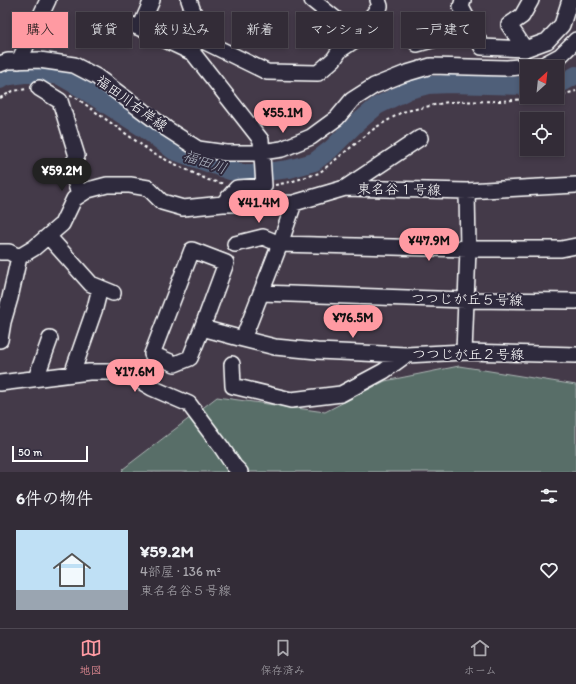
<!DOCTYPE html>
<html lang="ja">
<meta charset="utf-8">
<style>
body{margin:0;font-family:Itim,"Klee One",sans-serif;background:#3e3842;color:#f1f3f6;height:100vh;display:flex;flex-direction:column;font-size:15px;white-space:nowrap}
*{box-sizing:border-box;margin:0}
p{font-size:13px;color:#a9a7ad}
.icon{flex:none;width:22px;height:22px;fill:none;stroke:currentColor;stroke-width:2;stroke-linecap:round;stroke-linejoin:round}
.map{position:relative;height:472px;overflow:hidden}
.side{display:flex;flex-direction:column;background:#332c37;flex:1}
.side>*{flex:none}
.guide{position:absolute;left:12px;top:12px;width:552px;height:36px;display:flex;gap:8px}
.needle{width:26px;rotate:27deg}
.tools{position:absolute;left:520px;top:60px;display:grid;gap:8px}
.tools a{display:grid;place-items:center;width:44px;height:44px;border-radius:0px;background:#332c37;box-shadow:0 2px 6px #0003,0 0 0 1px #4e4852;font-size:20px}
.scale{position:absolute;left:12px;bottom:10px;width:76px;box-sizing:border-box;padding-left:4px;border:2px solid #fff;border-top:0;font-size:11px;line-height:14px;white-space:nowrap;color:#fff;-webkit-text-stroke:3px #2f2a3d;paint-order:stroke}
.price{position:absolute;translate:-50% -34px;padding:0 9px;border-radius:14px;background:#ff9aa2;color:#111;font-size:13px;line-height:26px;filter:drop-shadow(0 1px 2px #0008)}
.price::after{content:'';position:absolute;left:50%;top:24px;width:12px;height:9px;margin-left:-6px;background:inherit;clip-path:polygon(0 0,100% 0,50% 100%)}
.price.current{background:#222;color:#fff}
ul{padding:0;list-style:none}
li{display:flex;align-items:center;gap:12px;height:100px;padding:0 16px}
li+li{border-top:1px solid #4e4852}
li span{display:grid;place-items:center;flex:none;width:112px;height:80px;border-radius:0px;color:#555}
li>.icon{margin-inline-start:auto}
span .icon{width:48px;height:48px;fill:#fffc;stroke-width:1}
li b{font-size:17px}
h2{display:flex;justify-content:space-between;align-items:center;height:48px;padding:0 16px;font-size:17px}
.pill{padding:0 14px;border-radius:0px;background:#332c37;box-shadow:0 2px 6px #0003,0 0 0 1px #4e4852;font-size:14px;line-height:36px}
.pill.current{background:#ff9aa2;color:#111}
.menu{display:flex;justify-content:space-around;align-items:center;height:56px;border-top:1px solid #4e4852;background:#332c37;font-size:11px;color:#a9a7ad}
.menu a{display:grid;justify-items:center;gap:2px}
.menu .current{color:#ff9aa2}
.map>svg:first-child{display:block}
</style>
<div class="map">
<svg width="576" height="472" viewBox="0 0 576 472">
<rect width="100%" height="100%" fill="#443a49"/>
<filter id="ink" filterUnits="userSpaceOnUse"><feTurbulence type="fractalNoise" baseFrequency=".025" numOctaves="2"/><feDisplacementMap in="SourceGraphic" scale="8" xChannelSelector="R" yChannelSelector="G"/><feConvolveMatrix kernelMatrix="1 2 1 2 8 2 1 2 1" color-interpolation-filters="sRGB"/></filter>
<g filter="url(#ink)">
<path fill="#586e68" stroke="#acb6b4" d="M459,366L576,385V472H122L123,469L217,397L325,412L385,381Z"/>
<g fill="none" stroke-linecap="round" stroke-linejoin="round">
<path stroke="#4f5e79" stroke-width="18" d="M0,80L4,77L24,74H47L60,76L79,87L146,130L174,151L230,171L249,174L289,169L314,162L331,149L356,124L377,106L409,90L428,85L450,84L527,86
M557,84L564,82L576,75"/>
<defs>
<path id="minor" d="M189,0L194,14L193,36V53L261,140L264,186L237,188L223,204
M312,0L357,36
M463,0L461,7L482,47L525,49L547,41L562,25L570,0
M126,23L140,28L193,53
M140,28L152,0
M193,36L267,72L318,73L334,59L340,50L355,40L364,26L380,6L378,0
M417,44L472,29
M525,49L509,25L522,16L531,0
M19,61L48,0
M0,64L8,61L39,60L74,65L97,77L167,129L198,149L226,153H255L282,149L311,137L337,118L352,100L374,86L404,74L431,66L507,68L543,65L560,56L576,40
M39,88L60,101L77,156L71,167L79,195
M345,188L420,138
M294,203L280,244L243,339L275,347L317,351L406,355L464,352L576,355
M48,236L91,284L113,293
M235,244L263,237L280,244L468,249H561L576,246
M0,252H9L19,257
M261,293L466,300L576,301
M202,328L226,263L192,250L152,354L175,364L190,358L202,328L243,339
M0,340L3,322L10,298L19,257L34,248L62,224L74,199L88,190L107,185H130L148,188L162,202L183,208L223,204L294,203L345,188L467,191L576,185
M464,352L468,249L467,191
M232,364L233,386L291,400L341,394L384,371L406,355
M72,374L95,308L100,288
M36,378L50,339
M0,383L89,372H114L135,378L152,388L189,404L222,448L234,466L240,472"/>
</defs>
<use href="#minor" stroke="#fff" stroke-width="18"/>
<path stroke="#fff" stroke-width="2" stroke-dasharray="3 3" stroke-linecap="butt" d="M70,96L75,97L154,154L208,180L225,184
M557,96L576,91
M0,98L13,91L27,89
M275,185L290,182L319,173L375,128L402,112L448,102L500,101L547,97"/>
<use href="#minor" stroke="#2f2a3d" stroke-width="15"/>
</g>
</g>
<g text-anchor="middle" stroke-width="4" stroke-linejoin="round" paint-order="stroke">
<g font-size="14" fill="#fff" stroke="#2f2a3d">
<text transform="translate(132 103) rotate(36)" y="5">福田川右岸線</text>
<text transform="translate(399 189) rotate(1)" y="5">東名谷１号線</text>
<text transform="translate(467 299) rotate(1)" y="5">つつじが丘５号線</text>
<text x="468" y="359">つつじが丘２号線</text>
</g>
<g font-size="15" font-style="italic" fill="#b0b7c3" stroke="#2f2a3d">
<text transform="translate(205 162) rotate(19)" y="5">福田川</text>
</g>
</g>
</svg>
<div class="tools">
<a><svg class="needle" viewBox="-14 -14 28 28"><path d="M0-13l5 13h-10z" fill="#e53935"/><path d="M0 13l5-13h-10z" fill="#a9a7ad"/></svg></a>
<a><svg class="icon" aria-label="locate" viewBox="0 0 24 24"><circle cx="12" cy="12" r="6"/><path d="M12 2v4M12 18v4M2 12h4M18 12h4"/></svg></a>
</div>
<div class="scale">50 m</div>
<b class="price" style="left:283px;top:134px">¥55.1M</b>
<b class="price current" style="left:62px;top:192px">¥59.2M</b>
<b class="price" style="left:259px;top:224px">¥41.4M</b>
<b class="price" style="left:429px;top:262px">¥47.9M</b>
<b class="price" style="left:353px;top:339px">¥76.5M</b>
<b class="price" style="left:135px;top:393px">¥17.6M</b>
<div class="guide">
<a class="pill current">購入</a>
<a class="pill">賃貸</a>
<a class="pill">絞り込み</a>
<a class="pill">新着</a>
<a class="pill">マンション</a>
<a class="pill">一戸建て</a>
</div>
</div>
<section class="side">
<h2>6件の物件<svg class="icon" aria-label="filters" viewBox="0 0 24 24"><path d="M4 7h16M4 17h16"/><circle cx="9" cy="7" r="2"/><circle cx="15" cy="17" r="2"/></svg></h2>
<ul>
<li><span style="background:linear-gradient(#bfe0f5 75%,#9aa5b1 0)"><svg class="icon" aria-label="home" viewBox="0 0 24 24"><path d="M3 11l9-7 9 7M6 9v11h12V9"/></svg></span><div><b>¥59.2M</b><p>4部屋 · 136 m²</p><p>東名名谷５号線</p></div><svg class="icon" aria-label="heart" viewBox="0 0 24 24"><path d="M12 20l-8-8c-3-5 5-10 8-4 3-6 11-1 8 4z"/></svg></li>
</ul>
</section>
<nav class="menu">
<a class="current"><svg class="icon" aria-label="map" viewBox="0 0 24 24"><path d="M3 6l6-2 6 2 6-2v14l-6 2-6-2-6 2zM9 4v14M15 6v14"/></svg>地図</a>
<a><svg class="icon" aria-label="saved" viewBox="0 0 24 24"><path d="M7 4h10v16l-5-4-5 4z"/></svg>保存済み</a>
<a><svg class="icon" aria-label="home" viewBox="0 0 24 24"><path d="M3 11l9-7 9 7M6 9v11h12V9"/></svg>ホーム</a>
</nav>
